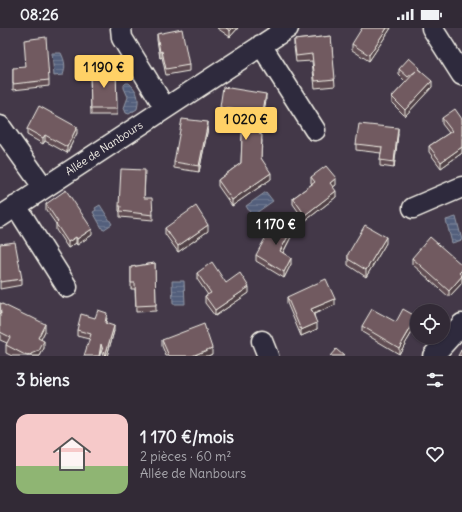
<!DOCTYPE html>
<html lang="fr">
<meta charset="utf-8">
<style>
body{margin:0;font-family:Delius,sans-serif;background:#3d3642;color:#f1f3f6;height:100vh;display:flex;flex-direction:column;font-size:15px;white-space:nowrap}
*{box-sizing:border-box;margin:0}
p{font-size:13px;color:#a8a7ad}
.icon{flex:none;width:22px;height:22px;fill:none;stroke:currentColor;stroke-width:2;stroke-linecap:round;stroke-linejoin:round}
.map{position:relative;height:328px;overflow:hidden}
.details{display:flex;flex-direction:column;background:#322a36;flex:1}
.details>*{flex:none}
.controls{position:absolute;left:410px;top:276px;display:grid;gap:8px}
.controls a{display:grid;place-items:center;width:40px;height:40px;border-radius:50%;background:#322a36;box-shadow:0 1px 3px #0004,0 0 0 1px #4d4651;font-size:20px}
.price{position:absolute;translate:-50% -34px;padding:0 9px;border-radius:4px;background:#ffd166;color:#111;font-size:13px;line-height:26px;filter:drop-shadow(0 1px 2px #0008)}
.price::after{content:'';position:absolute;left:50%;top:24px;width:12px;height:9px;margin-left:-6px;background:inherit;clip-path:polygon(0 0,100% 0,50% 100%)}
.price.current{background:#222;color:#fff}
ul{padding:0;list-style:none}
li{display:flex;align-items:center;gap:12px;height:100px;padding:0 16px}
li+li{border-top:1px solid #4d4651}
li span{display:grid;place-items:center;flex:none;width:112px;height:80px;border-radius:12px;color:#555}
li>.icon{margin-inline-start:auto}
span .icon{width:48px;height:48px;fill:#fffc;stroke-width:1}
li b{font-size:17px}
h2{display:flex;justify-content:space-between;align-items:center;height:48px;padding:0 16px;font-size:17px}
.status{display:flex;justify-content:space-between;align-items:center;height:28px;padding:0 20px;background:#322a36;direction:ltr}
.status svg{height:11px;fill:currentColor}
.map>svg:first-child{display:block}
</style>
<div class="status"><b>08:26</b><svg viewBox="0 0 49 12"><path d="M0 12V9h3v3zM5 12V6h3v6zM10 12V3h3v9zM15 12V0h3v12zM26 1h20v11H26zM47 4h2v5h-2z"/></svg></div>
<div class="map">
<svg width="462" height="328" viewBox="0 0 462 328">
<defs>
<pattern id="water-rules" width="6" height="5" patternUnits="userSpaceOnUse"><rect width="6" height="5" fill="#535f7b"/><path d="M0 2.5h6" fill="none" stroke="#6c768e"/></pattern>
</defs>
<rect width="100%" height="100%" fill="#433848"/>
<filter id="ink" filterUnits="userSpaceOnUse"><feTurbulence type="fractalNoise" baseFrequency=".025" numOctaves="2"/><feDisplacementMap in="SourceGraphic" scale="8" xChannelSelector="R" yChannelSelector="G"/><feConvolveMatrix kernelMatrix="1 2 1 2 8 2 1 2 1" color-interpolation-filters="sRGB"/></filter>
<g filter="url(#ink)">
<path fill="url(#water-rules)" stroke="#9399a7" d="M52,25H61C65,33 66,39 63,47L54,48Z
M126,55H129C137,62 140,70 137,81L129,86L126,85L124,80L128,69L124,60V57Z
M266,164L273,173L252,188L246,178Z
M100,177L112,196L103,202L93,184L96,182L95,180Z
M456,189L462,212L452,215L446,192Z
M172,253H184L185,276H173Z"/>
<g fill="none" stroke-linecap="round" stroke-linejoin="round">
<defs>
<path id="minor" d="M121,0L122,10L165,80
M432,0L462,47
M261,17L315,102
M0,98L44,160
M16,178L67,259
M413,180L462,159
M0,189L288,0
M262,313L268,328
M433,328L462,296"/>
</defs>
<use href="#minor" stroke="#f4f1e8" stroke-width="23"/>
<use href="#minor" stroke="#2f2a3d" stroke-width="20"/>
</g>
<path fill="#614d53" stroke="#f4f1e8" d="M217,0H238L230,9Z
M391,0L369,33L352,22V16Z
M157,6L189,37V43L166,47L162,29L160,30L157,12Z
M331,8L335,58L315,60L312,33L296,34L294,18V12Z
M13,40L49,52V58L13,62Z
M116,41L117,87H91L90,42Z
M399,41L420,42L432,59L405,88L392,75V69L406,54L399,47Z
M266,72L260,106L262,113L261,130L271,151L232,178L218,158V152L241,135L243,89L220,85V79Z
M442,90L462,91V125L441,140L429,124V118L449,105L442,96Z
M208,100L199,144L174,140V134Z
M27,101L77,105L67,125L45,113L43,116L27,107Z
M398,106L394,140L380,138V132L381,125L356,122V116Z
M145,148L144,170L153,187V192L120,189V184L119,183V178Z
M311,149L336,157L333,159L336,169L305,193L293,176V170L312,156L311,155Z
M46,176L92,207L77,217L76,215L68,220L56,202V196L46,182Z
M165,200L208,203L178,224L165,206Z
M292,207L283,225L291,236L284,250L256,233V227Z
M386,215L366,249L348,237V226Z
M0,216L22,251V257L0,261Z
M412,230L462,237V255L449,269L412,236Z
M155,235L156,283L136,284L135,261H131V239Z
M197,245L226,255L249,265L215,288L205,275V268L208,267L197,251Z
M287,269L335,277L314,286L317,301L301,308L287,275Z
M0,275L45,303L41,311L44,320L40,328H12L6,325V317L7,315L0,312Z
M417,289V296L399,326L362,304V298L396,294Z
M95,290H107L106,295L114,303L107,328H103L101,322L89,311L77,308V302Z
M162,312L212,326L208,328H166L162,318Z"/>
<path fill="#4f3f44" stroke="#f4f1e8" d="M233,0H238L230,9V3Z
M387,0H391L369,33V27Z
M162,23V29L160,30V24Z
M432,53V59L405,88V82Z
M266,66V72L259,113V106Z
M208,94V100L199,144V138Z
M77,99V105L67,125V119Z
M398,100V106L394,140V134Z
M45,107V113L43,116V110Z
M462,119V125L441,140V134Z
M271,145V151L232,178V172Z
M336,150V157L330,161V155Z
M336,163V169L305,193V187Z
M208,197V203L178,224V218Z
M92,201V207L77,217V211Z
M292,201V207L280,230V223Z
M76,209V215L68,220V214Z
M386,209V215L366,249V242Z
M291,230V236L284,250V244Z
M462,248V255L449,269V263Z
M249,259V265L215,288V282Z
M335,271V277L311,287V281Z
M417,290V296L399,326V320Z
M317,295V301L301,308V302Z
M45,296V303L38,317V310Z
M114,298V303L107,328H105Z
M44,313V320L40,328H27Z
M101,316V322L100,328H99Z
M212,320V326L208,328H192Z"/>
<path fill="#715a61" stroke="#f4f1e8" d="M226,0H233L230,3Z
M362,0H387L369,27L352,16Z
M182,1L189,37L166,41L162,23L160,24L157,6Z
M331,8L335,51L315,53L312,26L296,28L294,12Z
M46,9L49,52L13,56V40L26,39L24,12Z
M409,30L420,40L418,41L432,53L405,82L392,69L416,43L408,49L399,41Z
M116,41L117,81H91L90,42Z
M223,59L266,66L259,106L262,107L261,130L271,145L232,172L218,152L241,135L243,83L220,79Z
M39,78L77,99L67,119L45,107L43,110L27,101Z
M455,81L462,91V119L441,134L429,118L452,103L442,90Z
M182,91L208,94L199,138L174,134Z
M359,96L398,100L394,134L380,132L382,119L356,116Z
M326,138L336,150L330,155L336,163L305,187L293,170L315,154L311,149Z
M121,141L145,142L144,170H152L153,187L120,183L121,178H119Z
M66,162L92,201L77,211L76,209L68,214L56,196L58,194L46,176Z
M196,178L208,197L178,218L165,200Z
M275,192L292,201L280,223L291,230L284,244L256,227Z
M365,197L386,209L366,242L348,231V226Z
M430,209L462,237V242L459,245L462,248L449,263L412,230Z
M15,214L22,251L0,254V216Z
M212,234L226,255L240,245L249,259L215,282L205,268L211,265L197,245Z
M155,235L156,277L136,278L135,255H131V239Z
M326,251L335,271L311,281L317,295L301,302L287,269Z
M0,275L29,289V288L45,296L38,310L44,313L39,323L27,328L6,317L10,309L0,304V285L1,286Z
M372,281L396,294L403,281L417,289L399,320L362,298Z
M98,282L107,285L105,295L114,298L105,328L101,316L99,328H84L91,306L77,302L81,286L95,290Z
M204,296L212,320L192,328H169L162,312Z
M336,321L344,328H330Z
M461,322H462V328H458Z"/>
</g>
<g text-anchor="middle" stroke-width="4" stroke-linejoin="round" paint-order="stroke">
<g font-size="11" fill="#f4f1e8" stroke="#2f2a3d">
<text transform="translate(104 120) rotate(-33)" y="4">Allée de Nanbours</text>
</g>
</g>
</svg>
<div class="controls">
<a><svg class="icon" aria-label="locate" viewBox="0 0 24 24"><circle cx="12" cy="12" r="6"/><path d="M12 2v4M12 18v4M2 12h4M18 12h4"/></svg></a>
</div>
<b class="price" style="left:104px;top:61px">1 190 €</b>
<b class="price" style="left:246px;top:113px">1 020 €</b>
<b class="price current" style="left:276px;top:218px">1 170 €</b>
</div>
<section class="details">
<h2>3 biens<svg class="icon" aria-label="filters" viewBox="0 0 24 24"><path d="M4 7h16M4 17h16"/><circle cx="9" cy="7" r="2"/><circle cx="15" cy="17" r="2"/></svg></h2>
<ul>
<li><span style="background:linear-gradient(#f6c9c9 65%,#8fb573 0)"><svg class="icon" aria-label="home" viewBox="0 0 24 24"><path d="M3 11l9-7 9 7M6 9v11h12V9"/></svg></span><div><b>1 170 €/mois</b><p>2 pièces · 60 m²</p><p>Allée de Nanbours</p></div><svg class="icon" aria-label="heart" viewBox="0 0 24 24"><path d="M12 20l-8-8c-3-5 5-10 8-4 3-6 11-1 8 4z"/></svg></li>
</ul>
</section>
